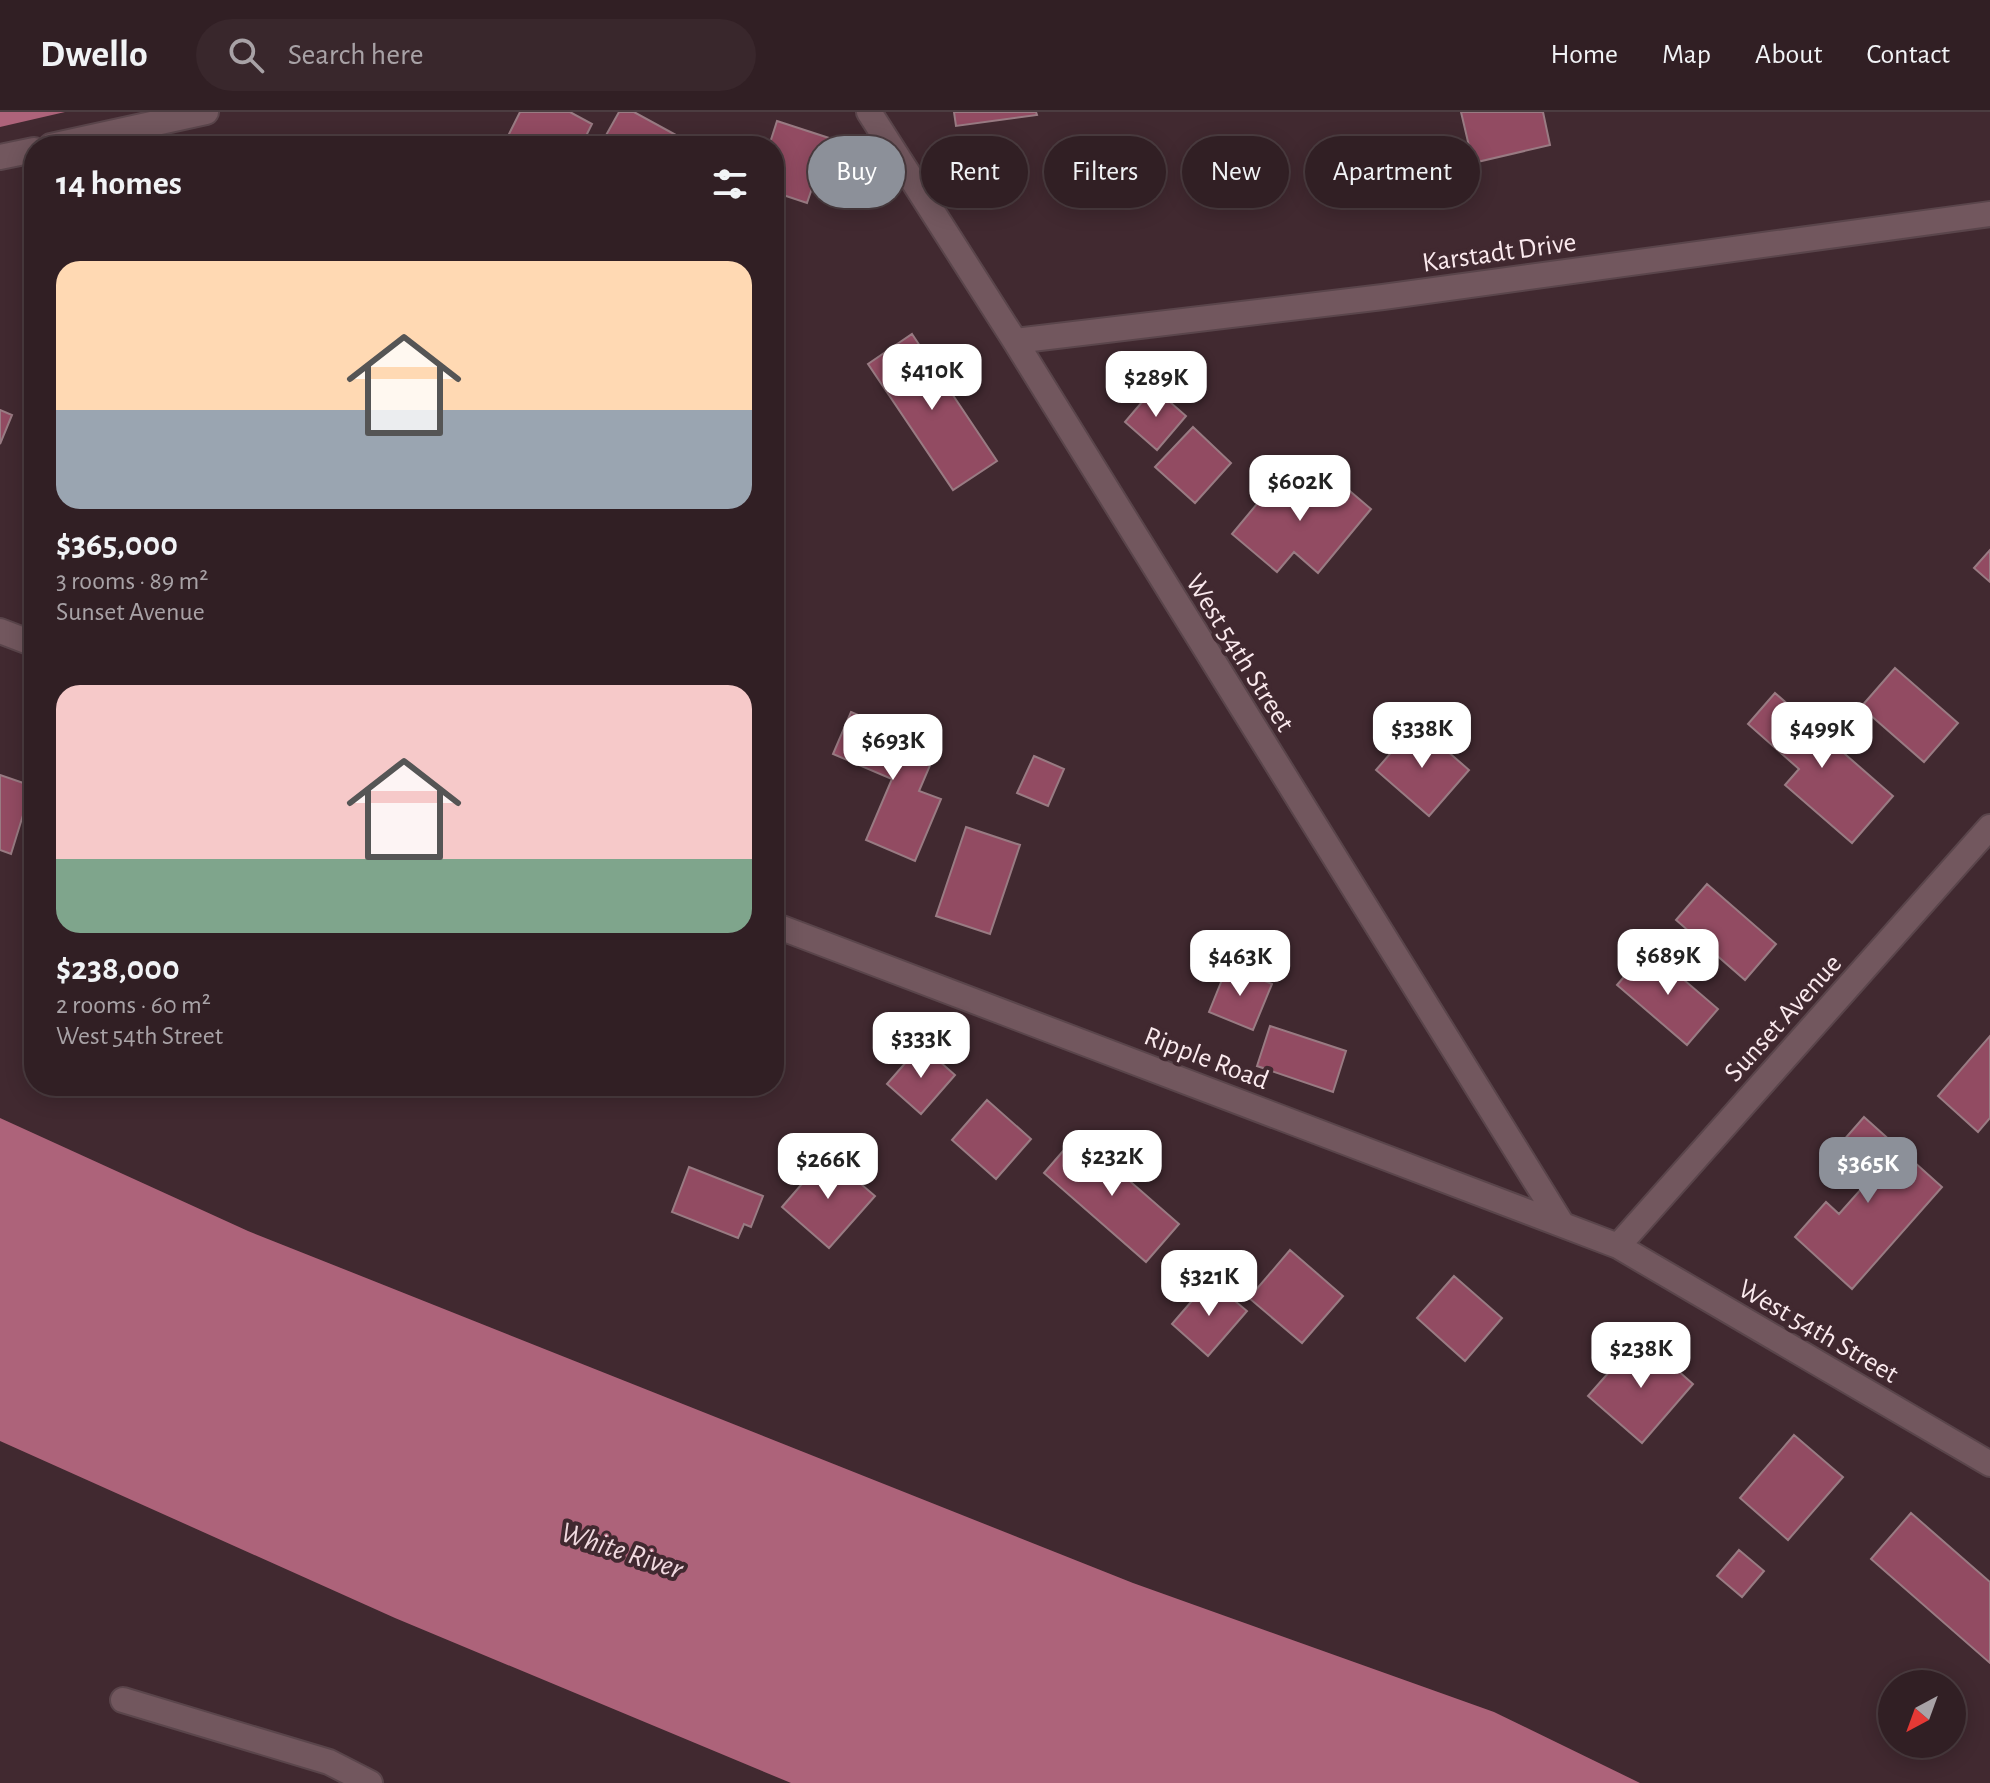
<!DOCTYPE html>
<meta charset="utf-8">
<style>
body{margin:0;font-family:"Alegreya Sans",sans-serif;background:#39272c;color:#f1f3f6;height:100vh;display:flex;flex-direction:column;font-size:30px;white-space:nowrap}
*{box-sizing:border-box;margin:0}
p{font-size:26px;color:#a8a2a6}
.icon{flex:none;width:44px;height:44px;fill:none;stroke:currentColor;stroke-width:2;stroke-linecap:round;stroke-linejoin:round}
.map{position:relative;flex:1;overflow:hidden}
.details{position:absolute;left:24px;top:24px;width:760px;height:960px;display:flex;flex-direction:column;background:#311f24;border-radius:32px;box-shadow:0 4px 20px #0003,0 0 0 2px #4c3d41}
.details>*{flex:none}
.top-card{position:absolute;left:808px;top:24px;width:760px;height:72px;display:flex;gap:16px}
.needle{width:52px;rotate:221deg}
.fabs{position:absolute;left:1878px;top:1558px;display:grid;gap:16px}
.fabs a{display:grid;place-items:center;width:88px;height:88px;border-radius:50%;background:#311f24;box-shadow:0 4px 20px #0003,0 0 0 2px #4c3d41;font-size:40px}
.price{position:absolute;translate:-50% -68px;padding:0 18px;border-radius:16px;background:#fff;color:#222;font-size:26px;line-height:52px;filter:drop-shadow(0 2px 4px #0008)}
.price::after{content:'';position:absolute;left:50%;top:48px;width:24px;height:18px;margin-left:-12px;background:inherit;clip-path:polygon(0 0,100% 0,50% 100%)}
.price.selected{background:#8c9099;color:#fff}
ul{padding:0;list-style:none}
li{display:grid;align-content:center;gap:16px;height:424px;padding:0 32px}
li span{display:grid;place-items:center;height:248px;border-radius:24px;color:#555}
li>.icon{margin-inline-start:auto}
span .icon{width:144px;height:144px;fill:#fffc;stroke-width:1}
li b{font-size:34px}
h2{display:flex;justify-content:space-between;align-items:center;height:96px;padding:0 32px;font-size:34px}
.tag{padding:0 28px;border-radius:36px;background:#311f24;box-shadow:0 4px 20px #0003,0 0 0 2px #4c3d41;font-size:28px;line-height:72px}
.tag.selected{background:#8c9099;color:#fff}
header{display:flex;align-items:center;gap:48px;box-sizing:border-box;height:112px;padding:0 40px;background:#311f24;border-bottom:2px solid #4c3d41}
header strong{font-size:38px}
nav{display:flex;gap:44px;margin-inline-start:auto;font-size:28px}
.search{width:560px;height:72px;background:#39272c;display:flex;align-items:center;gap:20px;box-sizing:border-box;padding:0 28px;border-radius:44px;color:#a8a2a6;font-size:30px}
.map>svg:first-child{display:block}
</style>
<header>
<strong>Dwello</strong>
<div class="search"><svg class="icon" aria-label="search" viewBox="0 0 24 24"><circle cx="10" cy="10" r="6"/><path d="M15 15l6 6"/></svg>Search here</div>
<nav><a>Home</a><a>Map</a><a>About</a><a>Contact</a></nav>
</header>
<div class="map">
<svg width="1990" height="1671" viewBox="0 0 1990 1671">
<rect width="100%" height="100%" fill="#412930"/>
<path fill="#ad637a" d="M0,0H65L0,15Z
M0,1006L248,1119L1133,1471L1494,1600L1640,1671H791L395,1506L0,1329Z"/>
<path fill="#924b62" stroke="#997b83" stroke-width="2" d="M520,0H570L592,12L581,34H503Z
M619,0H634L696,34H600Z
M954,0H1036L1037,3L956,14Z
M1461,0H1543L1550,33L1473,51Z
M777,9L829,26L807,91L774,80V34H769Z
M912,222L997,349L953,378L868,252Z
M1154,276L1186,304L1157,338L1125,310Z
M0,298L12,303L0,332Z
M1193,315L1231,351L1195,391L1155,355Z
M1286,357L1323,388L1338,369L1371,397L1318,461L1294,440L1277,460L1232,422Z
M1990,438V470L1974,456Z
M1895,556L1958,611L1924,650L1861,595Z
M1775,581L1893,684L1852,731L1785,673L1799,657L1748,612Z
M851,600L937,637L919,679L941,687L915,749L866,728L892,667L833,642Z
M1416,612L1469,658L1429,704L1376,658Z
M1034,644L1064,657L1048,694L1017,681Z
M0,663L32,674L11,742L0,738Z
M966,715L1020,733L990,822L936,804Z
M1707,772L1776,832L1745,868L1676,808Z
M1648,837L1718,897L1687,933L1617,873Z
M1228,853L1272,872L1253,918L1209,900Z
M1270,914L1346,939L1333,980L1257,954Z
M1990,924V1006L1978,1020L1938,984Z
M921,933L955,963L921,1002L887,972Z
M987,988L1031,1027L996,1067L952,1028Z
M1864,1005L1942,1075L1852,1177L1795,1125L1826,1090L1839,1102L1863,1075L1829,1045Z
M1077,1023L1179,1112L1146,1150L1044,1061Z
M827,1043L875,1084L829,1136L782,1095Z
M689,1055L763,1084L751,1115L744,1112L738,1126L672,1100Z
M1290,1138L1343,1184L1302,1231L1249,1186Z
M1454,1164L1502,1206L1465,1249L1417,1206Z
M1210,1168L1247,1199L1208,1244L1172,1212Z
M1640,1225L1693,1272L1642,1331L1588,1284Z
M1794,1323L1843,1365L1788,1428L1740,1386Z
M1911,1401L1990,1470V1551L1871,1447Z
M1739,1438L1764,1459L1742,1485L1717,1464Z"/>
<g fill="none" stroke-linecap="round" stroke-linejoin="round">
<defs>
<path id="minor" d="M869,0L1015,229L1562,1112
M51,34L206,0
M0,45L34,38
M1015,229L1383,185L1990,102
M0,519L34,532
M774,813L1618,1134L1990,1352
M1618,1134L1990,715
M123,1588L329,1650L370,1671"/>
</defs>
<use href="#minor" stroke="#5a454b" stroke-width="28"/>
<use href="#minor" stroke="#72575e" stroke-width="24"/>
</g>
<g text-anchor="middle" stroke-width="8" stroke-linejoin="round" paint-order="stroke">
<g font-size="28" fill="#fae9ed" stroke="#412930">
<text transform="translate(1499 139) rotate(-8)" y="10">Karstadt Drive</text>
<text transform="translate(1241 540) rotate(58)" y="10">West 54th Street</text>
<text transform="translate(1782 905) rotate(-48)" y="10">Sunset Avenue</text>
<text transform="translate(1207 945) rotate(21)" y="10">Ripple Road</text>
<text transform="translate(1819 1218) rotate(30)" y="10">West 54th Street</text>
</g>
<g font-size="30" font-style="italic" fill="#f1dae0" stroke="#412930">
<text transform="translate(622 1438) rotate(18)" y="10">White River</text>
</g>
</g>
</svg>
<div class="fabs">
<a><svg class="needle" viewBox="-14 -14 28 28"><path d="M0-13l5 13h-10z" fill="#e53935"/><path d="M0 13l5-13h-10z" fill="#a8a2a6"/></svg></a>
</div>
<b class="price" style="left:932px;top:300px">$410K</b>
<b class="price" style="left:1156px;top:307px">$289K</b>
<b class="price" style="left:1300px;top:411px">$602K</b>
<b class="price" style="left:1422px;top:658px">$338K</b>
<b class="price" style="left:1822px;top:658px">$499K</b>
<b class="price" style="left:893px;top:670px">$693K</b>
<b class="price" style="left:1668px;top:885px">$689K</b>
<b class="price" style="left:1240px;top:886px">$463K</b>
<b class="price" style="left:921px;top:968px">$333K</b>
<b class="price" style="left:1112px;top:1086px">$232K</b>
<b class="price" style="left:828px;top:1089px">$266K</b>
<b class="price selected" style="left:1868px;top:1093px">$365K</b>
<b class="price" style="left:1209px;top:1206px">$321K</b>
<b class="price" style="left:1641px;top:1278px">$238K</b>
<div class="top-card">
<a class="tag selected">Buy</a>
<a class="tag">Rent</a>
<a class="tag">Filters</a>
<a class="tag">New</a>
<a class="tag">Apartment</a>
</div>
<section class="details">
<h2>14 homes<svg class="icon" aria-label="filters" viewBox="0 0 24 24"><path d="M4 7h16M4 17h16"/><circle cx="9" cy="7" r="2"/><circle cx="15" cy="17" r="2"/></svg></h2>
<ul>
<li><span style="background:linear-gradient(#ffd9b3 60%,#9aa5b1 0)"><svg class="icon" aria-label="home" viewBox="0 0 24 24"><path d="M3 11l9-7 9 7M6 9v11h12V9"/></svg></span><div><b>$365,000</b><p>3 rooms · 89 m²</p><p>Sunset Avenue</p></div></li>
<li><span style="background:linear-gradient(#f6c9c9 70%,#7fa58c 0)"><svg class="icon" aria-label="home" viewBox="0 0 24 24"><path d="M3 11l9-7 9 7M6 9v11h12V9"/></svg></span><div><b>$238,000</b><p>2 rooms · 60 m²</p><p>West 54th Street</p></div></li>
</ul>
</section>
</div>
